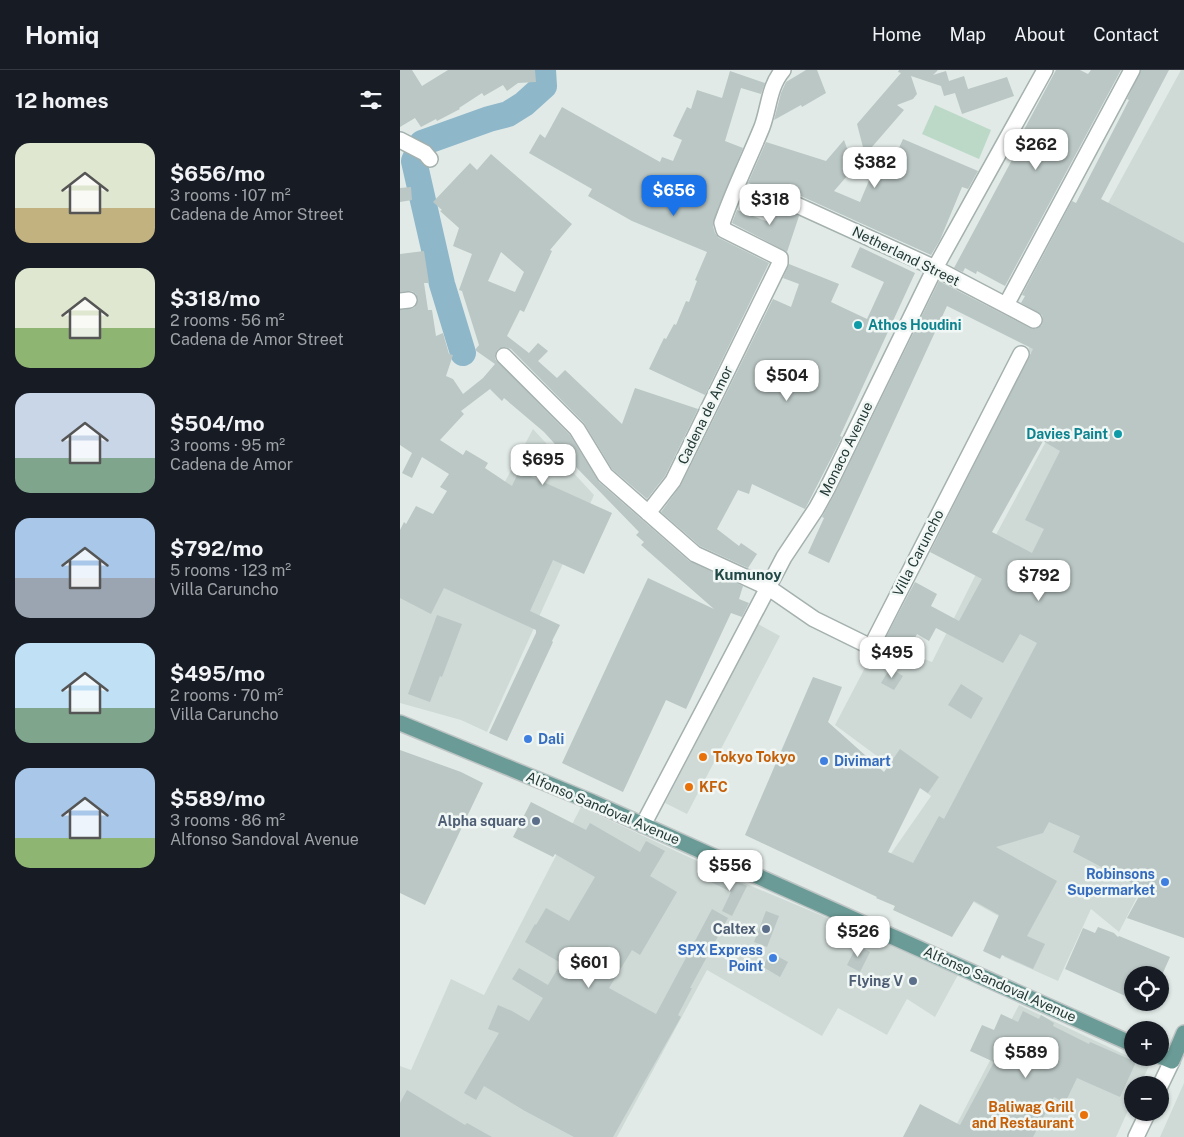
<!DOCTYPE html>
<meta charset="utf-8">
<style>
body{margin:0;font-family:"Public Sans",sans-serif;background:#20242c;color:#f1f3f6;height:100vh;display:flex;flex-direction:column;font-size:19px;white-space:nowrap}
*{box-sizing:border-box;margin:0}
p{font-size:16px;color:#9ea1a6}
.icon{flex:none;width:28px;height:28px;fill:none;stroke:currentColor;stroke-width:2;stroke-linecap:round;stroke-linejoin:round}
.map{position:relative;flex:1;overflow:hidden}
.drawer{display:flex;flex-direction:column;background:#171b24;width:400px}
.drawer>*{flex:none}
.tools{position:absolute;left:724px;top:896px;display:grid;gap:10px}
.tools a{display:grid;place-items:center;width:45px;height:45px;border-radius:50%;background:#171b24;box-shadow:0 1px 4px #0004;font-size:25px}
.price{position:absolute;translate:-50% -42px;padding:0 11px;border-radius:10px;background:#fff;color:#222;font-size:16px;line-height:32px;filter:drop-shadow(0 1px 2px #0008)}
.price::after{content:'';position:absolute;left:50%;top:30px;width:15px;height:11px;margin-left:-8px;background:inherit;clip-path:polygon(0 0,100% 0,50% 100%)}
.price.current{background:#1a73e8;color:#fff}
ul{padding:0;list-style:none}
li{display:flex;align-items:center;gap:15px;height:125px;padding:0 15px}
li span{display:grid;place-items:center;flex:none;width:140px;height:100px;border-radius:15px;color:#555}
li>.icon{margin-inline-start:auto}
span .icon{width:60px;height:60px;fill:#fffc;stroke-width:1}
li b{font-size:21px}
h2{display:flex;justify-content:space-between;align-items:center;height:60px;padding:0 15px;font-size:21px}
header{display:flex;align-items:center;gap:30px;box-sizing:border-box;height:70px;padding:0 25px;background:#171b24;border-bottom:1px solid #363941}
header strong{font-size:24px}
nav{display:flex;gap:28px;margin-inline-start:auto;font-size:18px}
main{display:flex;flex:1;min-height:0}
.map>svg:first-child{display:block}
</style>
<header>
<strong>Homiq</strong>
<nav><a>Home</a><a>Map</a><a>About</a><a>Contact</a></nav>
</header>
<main>
<section class="drawer">
<h2>12 homes<svg class="icon" aria-label="filters" viewBox="0 0 24 24"><path d="M4 7h16M4 17h16"/><circle cx="9" cy="7" r="2"/><circle cx="15" cy="17" r="2"/></svg></h2>
<ul>
<li><span style="background:linear-gradient(#dfe7d0 65%,#c2b280 0)"><svg class="icon" aria-label="home" viewBox="0 0 24 24"><path d="M3 11l9-7 9 7M6 9v11h12V9"/></svg></span><div><b>$656/mo</b><p>3 rooms · 107 m²</p><p>Cadena de Amor Street</p></div></li>
<li><span style="background:linear-gradient(#dfe7d0 60%,#8fb573 0)"><svg class="icon" aria-label="home" viewBox="0 0 24 24"><path d="M3 11l9-7 9 7M6 9v11h12V9"/></svg></span><div><b>$318/mo</b><p>2 rooms · 56 m²</p><p>Cadena de Amor Street</p></div></li>
<li><span style="background:linear-gradient(#c9d6e8 65%,#7fa58c 0)"><svg class="icon" aria-label="home" viewBox="0 0 24 24"><path d="M3 11l9-7 9 7M6 9v11h12V9"/></svg></span><div><b>$504/mo</b><p>3 rooms · 95 m²</p><p>Cadena de Amor</p></div></li>
<li><span style="background:linear-gradient(#a9c7e8 60%,#9aa5b1 0)"><svg class="icon" aria-label="home" viewBox="0 0 24 24"><path d="M3 11l9-7 9 7M6 9v11h12V9"/></svg></span><div><b>$792/mo</b><p>5 rooms · 123 m²</p><p>Villa Caruncho</p></div></li>
<li><span style="background:linear-gradient(#bfe0f5 65%,#7fa58c 0)"><svg class="icon" aria-label="home" viewBox="0 0 24 24"><path d="M3 11l9-7 9 7M6 9v11h12V9"/></svg></span><div><b>$495/mo</b><p>2 rooms · 70 m²</p><p>Villa Caruncho</p></div></li>
<li><span style="background:linear-gradient(#a9c7e8 70%,#8fb573 0)"><svg class="icon" aria-label="home" viewBox="0 0 24 24"><path d="M3 11l9-7 9 7M6 9v11h12V9"/></svg></span><div><b>$589/mo</b><p>3 rooms · 86 m²</p><p>Alfonso Sandoval Avenue</p></div></li>
</ul>
</section>
<div class="map">
<svg width="784" height="1067" viewBox="0 0 784 1067">
<rect width="100%" height="100%" fill="#e1eae7"/>
<path fill="#cfdad7" d="M781,0H784V736L719,862L691,839L658,911L604,887L618,857L490,785L531,726L435,655L479,571L532,592L591,474L680,308L627,281Z
M133,359L194,425L87,662L61,650L0,633V462L61,494Z
M358,554L380,566L287,744L265,733Z
M181,737L351,816L559,903L535,947L507,929L487,965L438,938L422,966L307,900L217,1067H0V996L11,1000L51,909L84,925Z
M619,935L749,996L740,1015H732V1032L716,1067H550Z
M784,1013V1067H760Z"/>
<path fill="#bcd9c8" d="M535,35L591,60L579,89L522,64Z"/>
<g fill="none" stroke-linecap="round" stroke-linejoin="round">
<path stroke="#8eb7ca" stroke-width="26" d="M63,283L42,214L14,91L22,73L89,49L108,44L124,34L144,16L143,0"/>
</g>
<path fill="#bac7c4" fill-rule="evenodd" d="M0,0H12L22,16L48,0H135L136,12L118,13L107,21L103,15L84,26L82,23L59,38L60,39L37,51L36,49L21,57L15,48L0,57Z
M406,0H417L426,23L402,37L401,35L374,50L381,23L386,12Z
M499,0H538L533,5L546,1L549,11L564,6L568,19L607,7L614,26L562,44L555,23L544,26L541,16L511,6L517,24L513,29L497,35L504,40L465,85L457,54L501,3L498,2Z
M656,0H680L688,4L691,0H721L605,216L577,201L576,204L565,198L563,202L554,198L613,88L610,86Z
M741,0H769L701,129L784,173V868L727,848L743,819L673,782L680,766L649,752L643,763L596,777L657,811L627,866L645,874L633,899L602,885L600,889L583,881L599,845L574,831L552,867L493,840L495,836L476,828L477,827L345,765L413,607L442,617L428,652L484,702L500,679L539,707L528,723L520,718L488,782L513,793L539,746L544,749L637,573L620,564L603,593L536,558L529,571L517,564L509,579L486,567L515,512L537,524L531,536L559,551L582,509L530,482L633,279L547,236L429,493L408,483L424,448L422,447L435,423L539,211L630,258L635,259L642,255L643,249L642,245L621,233L625,226L622,225L672,131L676,133L729,30L727,29ZM643,371L660,381L625,450L644,459L632,483L592,462Z
M330,1L365,13L361,24L341,18L325,71L343,78L318,138L313,156L315,163L319,168L369,193L305,325L249,299L264,268L266,269L274,254L276,255L286,231L289,232L297,211L295,210L307,182L232,151L188,126L192,119L129,83L140,64L145,68L162,37L260,92L262,87L273,91L282,70L273,66L287,37L291,39L297,20L322,28Z
M503,69L578,101L568,119L562,117L540,170L531,185L381,117H376L370,120L348,113L366,72L426,91L444,70L454,98L434,121L460,132L473,101L486,107Z
M91,84L172,154L150,180L152,181L124,242L120,240L107,266L129,283L138,273L148,281L138,291L157,308L165,300L222,354L235,318L298,339L265,406L247,429L212,399L184,353L111,279L106,277L98,279L95,284V289L170,365L199,412L289,491L343,516L339,529L349,533L342,547L331,543L286,639L266,630L223,722L162,693L248,508L314,539L241,475L244,472L236,465L239,462L173,394L144,362L104,328L102,331L90,319L61,341L64,344L40,370L63,385L66,380L88,393L85,398L112,416L119,401L212,443L184,504L153,490L130,541L160,555L152,571L153,572L107,671L89,663L136,563V560L44,518L31,544L0,528V460L4,452L6,454L16,436L33,444L47,421L40,417L49,404L22,387L12,408L2,403L12,383L0,375V240L14,238L18,229L16,224L12,221L0,222V184L24,181L29,213H24L28,240H32L36,266L43,263L49,284L53,285L46,306L53,309L63,324L83,308L95,294L75,280L79,275L62,221L59,220L72,184L53,176L59,158L40,141L42,140L33,132L70,93L77,100ZM101,182L124,202L115,222L88,211Z
M11,117L12,130L0,132V118Z
M373,134L399,146L387,182L332,153L337,140L366,151Z
M460,177L515,203L440,366L442,367L405,439L352,414L349,424L338,420L317,459L339,476L341,473L357,484L348,498L300,476L261,442L281,415L373,229L391,237L399,214L383,208L389,194L439,214L431,232L467,249L484,212L451,197Z
M37,545L62,554L42,607L40,606L30,632L8,624Z
M490,598L503,606L494,620L481,613Z
M561,614L583,628L571,649L548,635Z
M0,680L61,702L83,713L25,835L0,823Z
M131,732L186,760L190,753L240,782L246,771L265,781L250,806L277,822L240,885L232,880L209,918L256,944L312,839L328,848L290,918H292L278,945L281,947L213,1067H174L125,1041L84,1016L76,1030L64,1023L99,963L88,959L98,935L112,941L129,951L143,928L112,909L119,898L148,915L161,893L125,872L135,854L136,855L146,838L169,851L195,807L155,784L153,787L113,767Z
M317,802L347,816L332,846L322,841L331,822L311,812Z
M366,841L379,846L367,877L354,872Z
M698,857L714,863L718,867L719,866L770,887L762,905H732V929L665,899L683,858L695,863Z
M457,875L470,882L460,902L447,895Z
M370,882L388,892L380,907L363,897Z
M623,941L639,949L641,945L654,953L653,956L689,974L690,972L736,992L720,1027L677,1008L665,1033L654,1027L633,1067H503L520,1034L560,1055L594,992L570,981L582,955L594,960L601,944L618,952Z
M7,1020L65,1055L67,1053L92,1067H0V1033Z"/>
<g fill="none" stroke-linecap="round" stroke-linejoin="round">
<defs>
<path id="minor" d="M0,70L25,83L30,89
M377,126L535,198L634,250
M0,231L9,230
M606,235L732,0
M104,286L177,359L205,405L295,484L369,518L414,549L471,577L621,284
M248,443L273,411L380,193V188L324,160L322,153C333,121 349,89 362,57C369,38 369,16 383,0
M243,755L384,487L416,439L427,419L535,198L645,0
M760,1016L772,991
M736,1067L748,1042"/>
<path id="major" d="M0,653L192,732L732,974
M760,986L772,991L784,963"/>
</defs>
<use href="#minor" stroke="#a4b1ae" stroke-width="18"/>
<use href="#major" stroke="#bdc4c3" stroke-width="18"/>
<use href="#minor" stroke="#fff" stroke-width="15"/>
<use href="#major" stroke="#6a9b96" stroke-width="15"/>
</g>
<g fill="#0f9aa8" stroke="#f1f7f5" stroke-width="2">
<circle cx="458" cy="255" r="5"/>
<circle cx="718" cy="364" r="5"/>
</g>
<g fill="#3f7fe0" stroke="#f1f7f5" stroke-width="2">
<circle cx="128" cy="669" r="5"/>
<circle cx="424" cy="691" r="5"/>
<circle cx="765" cy="812" r="5"/>
<circle cx="373" cy="888" r="5"/>
</g>
<g fill="#e8710a" stroke="#f1f7f5" stroke-width="2">
<circle cx="303" cy="687" r="5"/>
<circle cx="289" cy="717" r="5"/>
<circle cx="684" cy="1045" r="5"/>
</g>
<g fill="#5c6f8a" stroke="#f1f7f5" stroke-width="2">
<circle cx="136" cy="751" r="5"/>
<circle cx="366" cy="859" r="5"/>
<circle cx="513" cy="911" r="5"/>
</g>
<g text-anchor="middle" stroke-width="5" stroke-linejoin="round" paint-order="stroke">
<g font-size="14" fill="#233936" stroke="#f1f7f5">
<text transform="translate(506 186) rotate(26)" y="5">Netherland Street</text>
<text transform="translate(305 345) rotate(-64)" y="5">Cadena de Amor</text>
<text transform="translate(446 379) rotate(-64)" y="5">Monaco Avenue</text>
<text transform="translate(518 483) rotate(-63)" y="5">Villa Caruncho</text>
<text transform="translate(203 738) rotate(23)" y="5">Alfonso Sandoval Avenue</text>
<text transform="translate(600 914) rotate(24)" y="5">Alfonso Sandoval Avenue</text>
</g>
<g font-size="14" font-weight="bold" fill="#0d838f" stroke="#f1f7f5" text-anchor="start">
<text x="468" y="260">Athos Houdini</text>
<text x="708" y="369" text-anchor="end">Davies Paint</text>
</g>
<g font-size="14" font-weight="bold" fill="#366cbe" stroke="#f1f7f5" text-anchor="start">
<text x="138" y="674">Dali</text>
<text x="434" y="696">Divimart</text>
<text x="755" y="809" text-anchor="end">Robinsons<tspan x="755" dy="16">Supermarket</tspan></text>
<text x="363" y="885" text-anchor="end">SPX Express<tspan x="363" dy="16">Point</tspan></text>
</g>
<g font-size="14" font-weight="bold" fill="#c56008" stroke="#f1f7f5" text-anchor="start">
<text x="313" y="692">Tokyo Tokyo</text>
<text x="299" y="722">KFC</text>
<text x="674" y="1042" text-anchor="end">Baliwag Grill<tspan x="674" dy="16">and Restaurant</tspan></text>
</g>
<g font-size="14" font-weight="bold" fill="#4e5e75" stroke="#f1f7f5" text-anchor="end">
<text x="126" y="756">Alpha square</text>
<text x="356" y="864">Caltex</text>
<text x="503" y="916">Flying V</text>
</g>
<g font-size="15" font-weight="bold" fill="#214946" stroke="#f1f7f5">
<text x="348" y="510">Kumunoy</text>
</g>
</g>
</svg>
<div class="tools">
<a><svg class="icon" aria-label="locate" viewBox="0 0 24 24"><circle cx="12" cy="12" r="6"/><path d="M12 2v4M12 18v4M2 12h4M18 12h4"/></svg></a>
<a>+</a>
<a>−</a>
</div>
<b class="price" style="left:636px;top:101px">$262</b>
<b class="price" style="left:475px;top:119px">$382</b>
<b class="price current" style="left:274px;top:147px">$656</b>
<b class="price" style="left:370px;top:156px">$318</b>
<b class="price" style="left:387px;top:332px">$504</b>
<b class="price" style="left:143px;top:416px">$695</b>
<b class="price" style="left:639px;top:532px">$792</b>
<b class="price" style="left:492px;top:609px">$495</b>
<b class="price" style="left:330px;top:822px">$556</b>
<b class="price" style="left:458px;top:888px">$526</b>
<b class="price" style="left:189px;top:919px">$601</b>
<b class="price" style="left:626px;top:1009px">$589</b>
</div>
</main>
